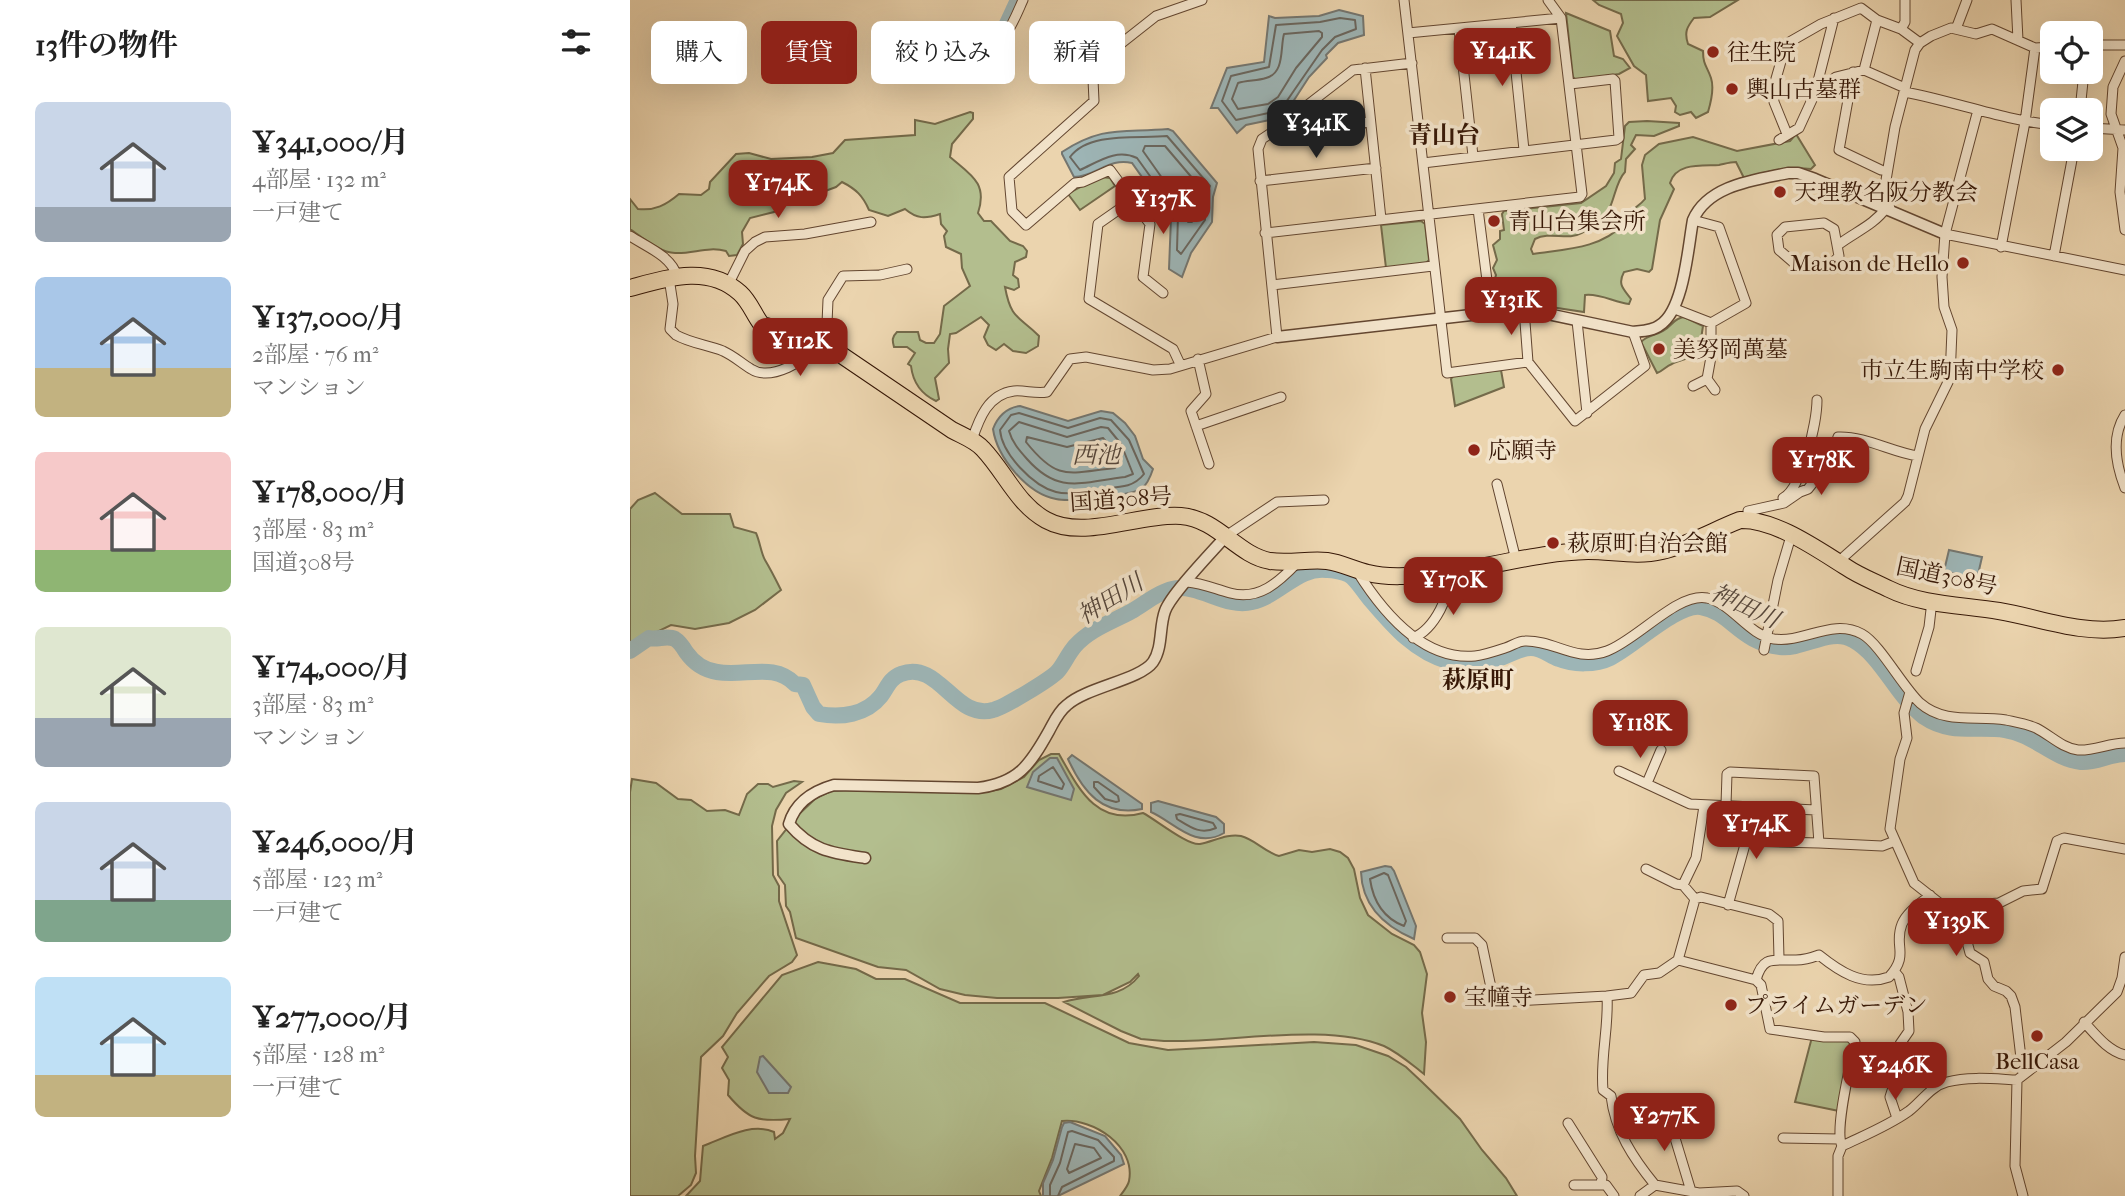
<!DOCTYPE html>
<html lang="ja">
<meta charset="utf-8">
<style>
body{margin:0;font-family:"IM FELL French Canon","Noto Serif JP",serif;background:#f6f6f6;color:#222;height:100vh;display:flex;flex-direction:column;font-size:26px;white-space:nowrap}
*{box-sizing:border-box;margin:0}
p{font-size:23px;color:#767676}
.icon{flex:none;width:38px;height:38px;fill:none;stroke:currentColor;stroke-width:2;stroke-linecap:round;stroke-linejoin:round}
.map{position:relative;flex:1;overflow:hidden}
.sheet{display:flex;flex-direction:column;background:#fff;width:630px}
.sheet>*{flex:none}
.hud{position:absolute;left:21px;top:21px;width:665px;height:63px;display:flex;gap:14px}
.controls{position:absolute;left:1410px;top:21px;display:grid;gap:14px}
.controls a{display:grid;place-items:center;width:63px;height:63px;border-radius:10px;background:#fff;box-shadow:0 7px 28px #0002;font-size:35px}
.price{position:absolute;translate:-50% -60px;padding:0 16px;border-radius:14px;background:#8f2418;color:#fff;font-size:23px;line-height:46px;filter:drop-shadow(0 2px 4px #0008)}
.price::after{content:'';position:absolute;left:50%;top:42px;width:21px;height:16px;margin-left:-10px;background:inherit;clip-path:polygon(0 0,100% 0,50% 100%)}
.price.current{background:#222;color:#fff}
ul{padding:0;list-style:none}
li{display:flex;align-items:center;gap:21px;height:175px;padding:0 35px}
li span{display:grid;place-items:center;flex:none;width:196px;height:140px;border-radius:10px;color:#555}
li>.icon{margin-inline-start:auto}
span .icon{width:84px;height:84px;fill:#fffc;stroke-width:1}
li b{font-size:30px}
h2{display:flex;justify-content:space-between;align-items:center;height:84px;padding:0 35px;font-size:30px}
.pill{padding:0 24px;border-radius:10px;background:#fff;box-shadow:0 7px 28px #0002;font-size:24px;line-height:63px}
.pill.current{background:#8f2418;color:#fff}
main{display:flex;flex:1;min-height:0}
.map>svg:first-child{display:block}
</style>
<main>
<section class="sheet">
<h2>13件の物件<svg class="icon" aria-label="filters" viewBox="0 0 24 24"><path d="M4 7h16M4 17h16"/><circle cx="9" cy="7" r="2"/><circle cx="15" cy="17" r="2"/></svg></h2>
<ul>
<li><span style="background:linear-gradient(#c9d6e8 75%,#9aa5b1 0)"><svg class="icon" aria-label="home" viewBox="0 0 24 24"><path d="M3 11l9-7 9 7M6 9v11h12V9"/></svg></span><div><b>¥341,000/月</b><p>4部屋 · 132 m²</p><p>一戸建て</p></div></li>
<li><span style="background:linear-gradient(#a9c7e8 65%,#c2b280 0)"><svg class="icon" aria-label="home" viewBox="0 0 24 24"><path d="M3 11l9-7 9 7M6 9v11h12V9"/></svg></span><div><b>¥137,000/月</b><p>2部屋 · 76 m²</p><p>マンション</p></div></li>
<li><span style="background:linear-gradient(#f6c9c9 70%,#8fb573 0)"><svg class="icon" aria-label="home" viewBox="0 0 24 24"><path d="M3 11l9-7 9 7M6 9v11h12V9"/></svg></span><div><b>¥178,000/月</b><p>3部屋 · 83 m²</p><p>国道308号</p></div></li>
<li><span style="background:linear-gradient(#dfe7d0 65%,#9aa5b1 0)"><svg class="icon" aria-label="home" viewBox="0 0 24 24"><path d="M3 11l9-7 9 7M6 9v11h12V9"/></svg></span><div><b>¥174,000/月</b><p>3部屋 · 83 m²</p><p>マンション</p></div></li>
<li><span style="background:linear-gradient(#c9d6e8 70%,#7fa58c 0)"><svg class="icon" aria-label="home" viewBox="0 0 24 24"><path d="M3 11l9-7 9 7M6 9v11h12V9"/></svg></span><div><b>¥246,000/月</b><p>5部屋 · 123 m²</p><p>一戸建て</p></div></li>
<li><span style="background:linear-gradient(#bfe0f5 70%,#c2b280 0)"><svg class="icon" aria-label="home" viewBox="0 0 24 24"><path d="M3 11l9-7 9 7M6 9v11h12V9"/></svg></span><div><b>¥277,000/月</b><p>5部屋 · 128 m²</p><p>一戸建て</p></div></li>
</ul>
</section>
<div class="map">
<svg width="1495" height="1196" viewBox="0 0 1495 1196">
<rect width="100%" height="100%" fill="#ebd4ae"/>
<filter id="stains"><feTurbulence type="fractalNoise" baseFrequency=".00286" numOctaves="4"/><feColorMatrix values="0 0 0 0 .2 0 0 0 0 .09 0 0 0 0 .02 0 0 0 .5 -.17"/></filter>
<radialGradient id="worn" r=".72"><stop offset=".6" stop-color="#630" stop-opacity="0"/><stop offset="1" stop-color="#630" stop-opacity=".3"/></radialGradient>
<path fill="#b3be8e" stroke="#746a4a" stroke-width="2" d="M963,0H1108L1080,17L1064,18C1057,27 1054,32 1058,44L1073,51C1073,65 1077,66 1081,78C1084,87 1081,102 1078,112L1066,118L1061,112L1050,115L1045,112L1046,106L1041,98L1018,101L1016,75L1004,66L987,36L993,23L991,14L969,5Z
M936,13L980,31L984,56L993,59L1000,68L989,74L946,80L943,77Z
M340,112L343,113V119L322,144L320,157C341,175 358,183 348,213L354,221H361L380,241L393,246L397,251L396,257L385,262L383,275L388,279L389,287L384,290L375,287C381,320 389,316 409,336L408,346L396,353L383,351L374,344L366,350L358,345L354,337L359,325L351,317L326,333L320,334L318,349L319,363L305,378L309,399L306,401C291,394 283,383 281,366L278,364L285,353L277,347H264C262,340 262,337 267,332H288L290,340L296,343H304L310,334L314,306L340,286L332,268L331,254L316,247L314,236L317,231L311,224L310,214C295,219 287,219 275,209L258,216L239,210C233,196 226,189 212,182L206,187L190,193C176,183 159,186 146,197L151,207L144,212L120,218L112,232L113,244L107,255L99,256L96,251C78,246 63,254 45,253C30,253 12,237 0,229V199L8,209C25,211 36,205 49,194L71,195L79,189L80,182L106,154L119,153L141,159L182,157L203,153L215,140L285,135V120L305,124Z
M1017,121L1049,123V126L1024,136L1006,135L1001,145L1005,149L996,159L995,172C987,180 985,196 980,207C976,215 961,228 952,233C938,241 920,231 905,239L901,249L903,254C935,249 970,249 994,224C997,219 999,214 1003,210C1007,206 1011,204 1015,199L1012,165L1015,155L1029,144L1063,137L1107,151L1160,141L1166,134L1185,165L1181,169C1157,166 1136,172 1114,178L1106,162C1100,162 1094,164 1089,165C1073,166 1046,162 1040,183L1044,189L1030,220L1022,269L1019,272L1007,269L994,272C987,285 994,289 1001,299L999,304C984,302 969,293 955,295L954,312L901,304L875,303L867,300L863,285L866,275L863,268L867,260L863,245L870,239V231L874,230L872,214L874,211L951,203L976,186L984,173L985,163L991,159L995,126L999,122Z
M471,177L480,178L485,186L450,210L438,194C449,186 460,184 471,177Z
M791,221L795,224L799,260L795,264L756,268L751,225Z
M1054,317L1073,326L1069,352C1062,359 1051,359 1042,364C1036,366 1033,371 1027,373L1011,342C1017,335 1025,336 1033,331C1042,326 1044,318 1054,317Z
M871,370L874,387L825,406L821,379L824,375Z
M25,493L52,514H100L104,527L126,533C130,542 131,553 135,560C141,570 146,580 151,590L125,610L99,623L65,629L41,625L0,645V509L8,500Z
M421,754H429C449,789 466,826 513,813C525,819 558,846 570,844C582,842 598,833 611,836C624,839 635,852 649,856L669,850L682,852L700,849L710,852L718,858L724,869L730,898L738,915L762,934L784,945L790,952L797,974L792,1013L796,1042L794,1074C781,1064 769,1053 754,1046C695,1022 599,1043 534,1041L511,1039L491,1031L434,1002C461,993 489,1001 509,976L508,974L500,982L473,995L428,998H367L335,995L310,989L276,970L248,967L166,938L160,912L156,906L155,885L148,875L147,841L166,817L186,798L201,791L218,790L348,793L371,789L394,777L409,760Z
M2,779L26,783L48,799L61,800L77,811L95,810L109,815L117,794L128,784H138L143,787L164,781L172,782L156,793L146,810L142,826L143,875L149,886V901L167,955L162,962L139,976L107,1013L93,1036L71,1057L65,1156L66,1173L61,1185L48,1196H0V792Z
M188,962L226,969L246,979H275L330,1003H415L499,1043L538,1050L684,1042L726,1045L758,1056L776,1067L792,1082L830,1119L852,1150L876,1178L887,1196H490C493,1192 498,1186 499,1181C506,1146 463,1118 432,1121L422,1158L409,1191L411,1196H56L70,1181L73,1146C95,1138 121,1122 144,1132L145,1139L153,1133L160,1119C128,1122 119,1120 98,1095L99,1080L92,1068L98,1057L92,1047L152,975Z
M1182,1037L1218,1041L1221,1044L1209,1111L1165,1102Z"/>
<path fill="#9db5b6" stroke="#747670" stroke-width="2" d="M709,10L733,16L734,35L708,43L696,55L697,58L679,77L657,111L652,113L649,118L616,125L607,133L588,108H581L597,68L634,62L639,16L645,18L689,16Z
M538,129L543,131L587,183L583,197L582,222L561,253L552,277L539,269L541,218L502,163C479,157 466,177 444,177L432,154V152C473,125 493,133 538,129Z
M390,406L438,421L471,411L483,413L495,423L505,436L513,459L523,469C521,475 518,484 512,488C502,496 440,502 426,499C397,494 367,457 363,429C368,416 376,408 390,406Z
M1319,550L1352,557L1347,579L1314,571Z
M442,755L512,804V809C473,817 453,792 438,759Z
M420,758H427L444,789L441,800L397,787L403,772Z
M528,801L586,817L594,824V833C565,850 544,822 521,812V803Z
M755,866L761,867L764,871L786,926L784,939C754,926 732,906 731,872Z
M133,1056L161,1087L158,1093H139L127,1072L130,1057Z
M440,1122L475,1136L491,1155L494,1164L428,1196H413V1183L423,1160L432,1127L434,1123Z"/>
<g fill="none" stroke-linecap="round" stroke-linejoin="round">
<path stroke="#6a665e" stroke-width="2" d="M710,18L725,20L726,29L705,37L692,50L654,105L643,112L606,120L592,101L601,76L639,67L646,25L690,22Z
M689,31L692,33V37L666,68L648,97L638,104L608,109L602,99L608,83C617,80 627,81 636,78C655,73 650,48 654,34Z
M537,136L580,186L576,196L575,220L551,254L547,250L548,215L507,158C486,148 468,162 450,170L440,157C459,131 509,139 537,136Z
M515,146H535L569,186L566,217L562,222H558L554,209L513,151Z
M389,413L438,428L470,418L481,420L499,440L514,474C504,487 491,487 475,488C461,490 441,496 426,492C403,486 372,454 370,430L381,415Z
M389,422L437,437L471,427L478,428L491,444L503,474L495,477C451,482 429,495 397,459C389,450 382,442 379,431Z
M397,437L437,447L473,438L482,449L487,465L485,468C438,473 428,482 396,442Z
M423,767L434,784L432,789L408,781L409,776Z
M464,782H468L488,796L489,801L486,802L475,799L464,787Z
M550,814L583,823L586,828C570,835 560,827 547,819L546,815Z
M754,873L758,875L776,921L774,926C753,918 743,900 740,879Z
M445,1144L464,1148L471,1158L439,1173L437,1169Z
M420,1196V1185L430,1163L438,1132L442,1131L468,1140L484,1157V1161L432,1187L428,1196"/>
<path stroke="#9db5b6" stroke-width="16" d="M368,43L388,0
M0,651L19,638C28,640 37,635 45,639C50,642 53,647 56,652C63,662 74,670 87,672C115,677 144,662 165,684L173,685L183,707L189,714C211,718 236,715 251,696C257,688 260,678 271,674C309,659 325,721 363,710C373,708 421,679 428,671C434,664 438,654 445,646C460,629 482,622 502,611C514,604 528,592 542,589C569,583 595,609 622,602C649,596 669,566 697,570C703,570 714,572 719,575C726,579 733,591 739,598C762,625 784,652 820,662C837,666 857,662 873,657C882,654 891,648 901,648C911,648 919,655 929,659C943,665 966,665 980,658C1003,647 1048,603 1071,607C1101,612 1110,643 1150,647C1173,650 1201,627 1223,640C1252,656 1266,696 1294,717C1320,735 1347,726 1375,730C1404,734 1423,759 1451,762C1466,763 1480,754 1495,754"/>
<defs>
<path id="minor" d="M774,0L817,373L898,362L945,421L1015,366L1003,332
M1386,0L1388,40
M881,23L894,150
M829,29L843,156
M1271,29L1275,22V0
M1326,29L1337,0
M778,33L931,18
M1461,45H1495
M1495,61L1483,87L1481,114L1493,148L1490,192L1495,230
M735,68L751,219
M270,69C300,69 357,60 376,34C383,24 388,11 393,0
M1234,70L1247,20
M1223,72L1209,150L1251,170
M1191,87L1188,81L1204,18
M1274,92C1324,101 1372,120 1423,125
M1450,110L1454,72
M1461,128L1495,130
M677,129L675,107L723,70L782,63
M1157,134L1144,102L1143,89L1156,44L1191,24L1231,8L1247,20L1271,29L1290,43
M1149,140L1169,128L1186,91L1206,77L1234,70L1275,88
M793,163L986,140L989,138L985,81L983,79L940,84
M630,181L746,168
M501,201L468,224L459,299L543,349L550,364
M848,209L861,312
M1260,209L1255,186L1265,127L1285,50L1290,43L1301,36L1321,28L1346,34L1362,29L1405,48L1423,47
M1194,223L1204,229L1209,256L1202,264L1163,262L1149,250L1147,235L1155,227Z
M635,233L950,197L952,194L931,18L918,0
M1315,234L1495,270
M0,236C17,247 41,256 47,276
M1208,245C1225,232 1244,225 1256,208
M1371,247L1395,122L1405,48
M1424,256L1444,149
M39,278L43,304L40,329L46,335C60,343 78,345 93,351C104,356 111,363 121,369C141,382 177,360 189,344
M98,285L115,251L125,242L135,237L175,234L241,222
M642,285L803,266
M533,293L513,277L520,224L480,170L453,182L445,183L396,225L382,211L379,177L464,101L462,58L474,57L526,16L572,0
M894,309L898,362
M1045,309L1081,323L1116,303L1089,227L1063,220
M947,321L957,413
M1081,323V357L1077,379L1085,390
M196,347L198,300L213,276L250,275L277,269
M568,359L576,394L561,411L579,464
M1063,386L1077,379
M1495,415C1481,437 1486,465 1495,488
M566,426L651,397
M342,440C349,419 358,394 384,391C395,390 405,394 417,392L440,359L456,357L523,370L540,369L647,337L628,149L632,139L641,133L740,122
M867,484L886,560
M1153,498C1172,488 1187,422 1187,400
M1119,519L1118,511L1154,503L1170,492L1178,489L1199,462L1208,437C1236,436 1261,452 1288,456
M596,536L647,502L694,500
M1208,562L1275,502L1278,496L1295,429L1320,378L1322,330L1314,307L1312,277L1315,234L1348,110
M727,571C752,611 792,661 845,656C854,655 866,651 875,648C882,646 888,641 895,641C925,640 945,663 977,651C1007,640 1048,592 1077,598C1103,604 1118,635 1144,639C1175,643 1202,618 1232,634C1250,644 1272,686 1290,703C1315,725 1346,715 1376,720C1385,722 1397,724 1406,728C1420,735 1432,748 1448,750C1464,751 1479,743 1495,743
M557,582C572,583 585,589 600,593C629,601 649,582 668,562
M783,638C805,629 821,594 820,572
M1134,650L1148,580L1161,536
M1286,671L1299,627L1302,601
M1280,692L1274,713L1277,738L1270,759L1260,829L1284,883L1312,905L1325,909L1330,915L1340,953L1354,962L1358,979L1364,986L1376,991L1381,996L1385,1007L1393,1075
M989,771L1060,804L1186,810
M1017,783L1031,750
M1096,805L1097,774L1100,772L1184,776L1189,843L1252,846L1265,841
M1116,841L1189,843
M1016,869L1046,884L1053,885
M1065,899L1071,897L1139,914L1148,921L1149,958
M1098,905L1116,841L1123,809
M1325,909L1331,906L1369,903L1393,891L1412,889L1427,841L1434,838L1495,849
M817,938H845L852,945L863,997L868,1002L977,996
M1048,960L1126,980L1131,985L1140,1029L1194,1037H1220L1225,1042C1221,1063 1204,1130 1212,1146
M1264,971L1269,977L1278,1012L1279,1031L1270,1044L1269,1069L1260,1097L1267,1118
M1126,980C1133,954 1145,961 1166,960C1174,960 1181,958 1189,955C1209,971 1232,987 1259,977C1280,954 1263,946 1272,924C1277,912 1290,904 1300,895
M1454,1022C1466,1035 1478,1051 1495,1055
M1035,1105L1061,1191
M938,1123L972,1177L971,1185
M1153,1138L1209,1139
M944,1185H976L984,1196
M1025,1185C1003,1158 985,1131 981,1096L973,1090C970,1058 979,1027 977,996L1001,993L1014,975L1029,973L1048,960L1065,899L1053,885L1066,858L1074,806
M1010,1196L1025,1185L1069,1193L1107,1191L1114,1196
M1208,1196V1156L1212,1146C1235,1135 1258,1126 1279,1111C1291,1102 1301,1086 1317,1082C1340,1076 1365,1079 1387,1080
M1393,1196L1385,1166L1387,1080L1436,1042L1487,992L1492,978L1495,957"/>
<path id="tertiary" d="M647,337L894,309L1003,332C1012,331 1023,331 1030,325C1054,310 1058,247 1063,220C1078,185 1125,180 1158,173H1168L1185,179L1315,234
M235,858C202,853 182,851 159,824C165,803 183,791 204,785L348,788C388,783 400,765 419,731C424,722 428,712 437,705C457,687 510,680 523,662C533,647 529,627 535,611C541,594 582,552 596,536"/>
<path id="trunk" d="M0,288C37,278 78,264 110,293C120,302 124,315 132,325L158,332L207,352L322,430C333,436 345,440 353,449C375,472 387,504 416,520C454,541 509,513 551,516C588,519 607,555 640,561C659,564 678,559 697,561C712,563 724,570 738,573C758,578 781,576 801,574C853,570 905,552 958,551C983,551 1007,557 1032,551C1059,545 1084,530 1110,520C1145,519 1187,549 1216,567C1229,576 1245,582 1259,589C1291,605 1333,605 1369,611C1411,618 1451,635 1495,628"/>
</defs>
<use href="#minor" stroke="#634630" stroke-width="11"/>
<use href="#tertiary" stroke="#634630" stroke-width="13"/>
<use href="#trunk" stroke="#361706" stroke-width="18"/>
<use href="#minor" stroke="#f2e3ca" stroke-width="9"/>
<use href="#tertiary" stroke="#f2e3ca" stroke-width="10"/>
<use href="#trunk" stroke="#ebd4ae" stroke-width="16"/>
</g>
<g fill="#8f2418" stroke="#f2e3ca" stroke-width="2.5">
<circle cx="1083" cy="52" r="7"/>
<circle cx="1102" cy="89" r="7"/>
<circle cx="1150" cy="192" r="7"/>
<circle cx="864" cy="221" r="7"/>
<circle cx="1333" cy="263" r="7"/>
<circle cx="1029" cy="349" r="7"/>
<circle cx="1428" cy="370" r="7"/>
<circle cx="844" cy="450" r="7"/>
<circle cx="923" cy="543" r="7"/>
<circle cx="820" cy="997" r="7"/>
<circle cx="1101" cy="1005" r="7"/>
<circle cx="1407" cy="1036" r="7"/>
</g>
<g text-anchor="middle" stroke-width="7" stroke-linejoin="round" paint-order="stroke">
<g font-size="23" fill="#361706" stroke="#f2e3ca" text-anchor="start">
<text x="1097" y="60">往生院</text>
<text x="1116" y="97">輿山古墓群</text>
<text x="1164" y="200">天理教名阪分教会</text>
<text x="878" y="229">青山台集会所</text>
<text x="1319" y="271" text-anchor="end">Maison de Hello</text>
<text x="1043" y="357">美努岡萬墓</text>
<text x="1414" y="378" text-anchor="end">市立生駒南中学校</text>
<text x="858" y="458">応願寺</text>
<text x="937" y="551">萩原町自治会館</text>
<text x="834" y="1005">宝幢寺</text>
<text x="1115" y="1013">プライムガーデン</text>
<text x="1407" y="1069" text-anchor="middle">BellCasa</text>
</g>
<g font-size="23" fill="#361706" stroke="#f2e3ca">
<text transform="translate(491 499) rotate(-4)" y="8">国道308号</text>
<text transform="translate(1317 576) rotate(12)" y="8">国道308号</text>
</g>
<g font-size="24" font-weight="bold" fill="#361706" stroke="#f2e3ca">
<text x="814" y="143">青山台</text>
<text x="848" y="688">萩原町</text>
</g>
<g font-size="24" font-style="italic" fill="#55463b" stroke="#f2e3ca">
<text x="466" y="463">西池</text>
<text transform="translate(480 599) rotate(-32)" y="8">神田川</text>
<text transform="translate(1115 606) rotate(25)" y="8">神田川</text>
</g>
</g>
<rect width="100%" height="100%" filter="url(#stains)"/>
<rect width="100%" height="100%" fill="url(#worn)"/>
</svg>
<div class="controls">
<a><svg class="icon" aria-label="locate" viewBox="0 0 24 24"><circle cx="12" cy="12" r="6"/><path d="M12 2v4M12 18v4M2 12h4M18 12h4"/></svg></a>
<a><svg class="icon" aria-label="layers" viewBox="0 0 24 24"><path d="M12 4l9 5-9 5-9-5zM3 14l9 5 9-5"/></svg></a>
</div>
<b class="price" style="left:872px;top:88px">¥141K</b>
<b class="price current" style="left:686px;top:160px">¥341K</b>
<b class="price" style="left:148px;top:220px">¥174K</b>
<b class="price" style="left:533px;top:236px">¥137K</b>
<b class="price" style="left:881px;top:337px">¥131K</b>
<b class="price" style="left:170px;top:378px">¥112K</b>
<b class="price" style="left:1191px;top:497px">¥178K</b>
<b class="price" style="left:823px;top:617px">¥170K</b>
<b class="price" style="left:1010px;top:760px">¥118K</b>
<b class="price" style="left:1126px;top:861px">¥174K</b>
<b class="price" style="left:1326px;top:958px">¥139K</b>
<b class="price" style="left:1265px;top:1102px">¥246K</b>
<b class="price" style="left:1034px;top:1153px">¥277K</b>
<div class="hud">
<a class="pill">購入</a>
<a class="pill current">賃貸</a>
<a class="pill">絞り込み</a>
<a class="pill">新着</a>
</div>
</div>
</main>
